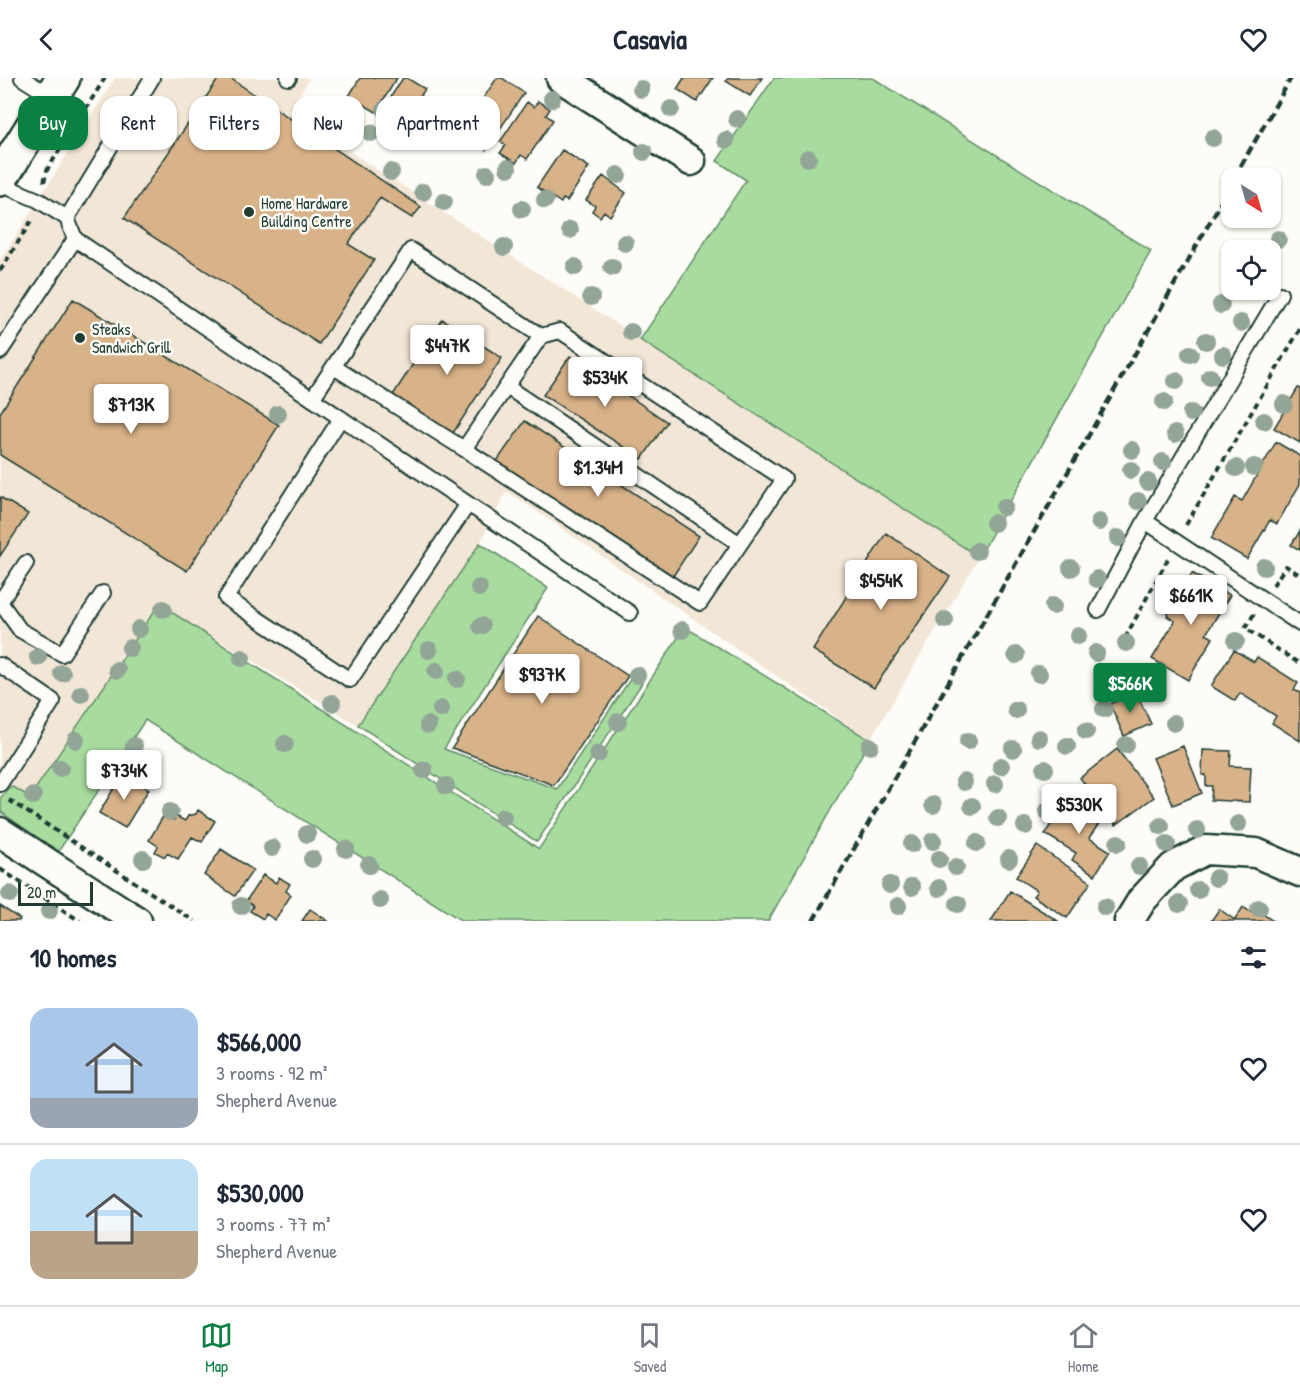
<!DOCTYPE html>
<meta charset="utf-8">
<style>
body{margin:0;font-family:"Patrick Hand",sans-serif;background:#f2f2f3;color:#1f2937;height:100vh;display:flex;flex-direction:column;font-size:22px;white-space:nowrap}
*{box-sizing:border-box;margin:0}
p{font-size:20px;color:#747a83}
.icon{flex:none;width:33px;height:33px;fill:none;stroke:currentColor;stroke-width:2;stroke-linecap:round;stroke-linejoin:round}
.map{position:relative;height:843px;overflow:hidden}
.panel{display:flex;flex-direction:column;background:#fff;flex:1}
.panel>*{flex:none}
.guide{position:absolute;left:18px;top:18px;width:600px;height:54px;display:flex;gap:12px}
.needle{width:39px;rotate:143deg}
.tools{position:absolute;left:1221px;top:90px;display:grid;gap:12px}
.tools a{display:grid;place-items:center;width:60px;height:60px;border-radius:12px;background:#fff;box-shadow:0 2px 4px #0004;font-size:30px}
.scale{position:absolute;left:18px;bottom:15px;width:75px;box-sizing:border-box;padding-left:6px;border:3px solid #1f3d34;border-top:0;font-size:16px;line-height:21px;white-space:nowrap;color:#1f3d34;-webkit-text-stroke:4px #fdfcf7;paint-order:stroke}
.price{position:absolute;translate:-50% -51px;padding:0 14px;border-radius:6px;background:#fff;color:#222;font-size:20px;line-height:39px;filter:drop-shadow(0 2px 3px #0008)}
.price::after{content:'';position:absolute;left:50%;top:36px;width:18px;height:14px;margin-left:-9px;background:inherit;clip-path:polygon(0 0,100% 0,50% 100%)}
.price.selected{background:#0b8043;color:#fff}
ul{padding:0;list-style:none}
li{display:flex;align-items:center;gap:18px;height:150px;padding:0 30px}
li+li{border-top:2px solid #e0e1e3}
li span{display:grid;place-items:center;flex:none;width:168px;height:120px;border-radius:18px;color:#555}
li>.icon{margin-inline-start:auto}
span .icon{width:72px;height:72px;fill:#fffc;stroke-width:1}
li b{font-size:26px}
h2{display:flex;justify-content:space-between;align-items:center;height:72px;padding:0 30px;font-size:26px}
.pill{padding:0 21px;border-radius:18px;background:#fff;box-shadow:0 2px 4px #0004;font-size:21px;line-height:54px}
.pill.selected{background:#0b8043;color:#fff}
header{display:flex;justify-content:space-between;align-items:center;height:78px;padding:0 30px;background:#fff;font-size:27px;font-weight:700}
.dock{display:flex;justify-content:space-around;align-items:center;height:84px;border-top:2px solid #e0e1e3;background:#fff;font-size:16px;color:#747a83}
.dock a{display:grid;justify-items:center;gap:3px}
.dock .selected{color:#0b8043}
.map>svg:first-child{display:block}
</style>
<header><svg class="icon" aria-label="back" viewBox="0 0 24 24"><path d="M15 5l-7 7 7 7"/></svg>Casavia<svg class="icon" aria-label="heart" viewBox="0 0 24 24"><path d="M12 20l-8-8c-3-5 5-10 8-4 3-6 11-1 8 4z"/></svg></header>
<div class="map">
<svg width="1300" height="843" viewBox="0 0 1300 843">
<rect width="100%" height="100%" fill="#fdfcf7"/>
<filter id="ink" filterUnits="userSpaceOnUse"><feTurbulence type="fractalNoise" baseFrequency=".0167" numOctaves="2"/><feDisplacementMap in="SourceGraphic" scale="12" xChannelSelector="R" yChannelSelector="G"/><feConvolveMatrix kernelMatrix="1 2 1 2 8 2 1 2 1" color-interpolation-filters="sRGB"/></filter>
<g filter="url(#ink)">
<path fill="#f2e6d6" d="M115,0H310L288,34L979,479L870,662L507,413L480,465L358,647L159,526L30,720L0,701V183Z"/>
<path fill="#a8dc9f" stroke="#648c6a" stroke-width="1.5" d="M774,0H873L1151,173L979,479L640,262L746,102L717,83Z
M480,465L548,510L444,671L557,711L631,600L642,605L537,764L358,647Z
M159,526L539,771L685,549L870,662L768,843H462L145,642L58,774L1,734V719L11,708L30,719Z"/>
<path fill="#d8b289" stroke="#1f3d34" stroke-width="1.5" d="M219,0H230L421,129L412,140L380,120L348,166L374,182L319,266L124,140Z
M360,0H397L376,34L349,18Z
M403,0H407L425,11L409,36L388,23Z
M497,0H502L524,15L486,72L460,54Z
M684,0H713L697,24L677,11Z
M728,0H762L750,18L726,3Z
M538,23L550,31L546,37L553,42L527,81L521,77L516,85L500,75L506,67L500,64L527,24L534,29Z
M562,72L589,89L567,123L563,121L561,125L537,109Z
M603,98L626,115L610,138L604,133L600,139L592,133L595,128L586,122Z
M73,221L279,347L187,493L0,377V335Z
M442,241L502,280L453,355L393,317Z
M570,278L667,344L642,381L543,317Z
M1298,310L1300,311V365L1274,350Z
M525,343L699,458L673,498L497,383Z
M1276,364L1300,378V406L1277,446L1270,442L1247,481L1211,460L1235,419L1242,423Z
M0,419L28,436L0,478Z
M1300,453V472L1291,467Z
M886,455L950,499L874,610L813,572Z
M1192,495L1230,517L1206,556L1213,560L1188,602L1152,581L1175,543L1167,538Z
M538,538L628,598L554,707L452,670Z
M1234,572L1254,584L1257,579L1298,605L1294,612L1300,615V663L1272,645L1276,638L1240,615L1235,623L1211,608Z
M1136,614L1151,646L1124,658L1110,626Z
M1183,668L1202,715L1173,727L1153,680Z
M1117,671L1154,719L1116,747L1080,700Z
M1203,672L1231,673L1230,688L1251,689L1249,724L1211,722L1212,708H1206V697H1202Z
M123,695L149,711L125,750L99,735Z
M1067,720L1102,741L1089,760L1110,773L1095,797L1072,782L1076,775L1045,756Z
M198,732L215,743L202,764L192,759L178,781L167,775L165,779L155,774L158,768L149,762L164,737L174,742L176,738L185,743L188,738L196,736Z
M1037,768L1091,804L1067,840L1033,818L1037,813L1016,799Z
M221,771L253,792L235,818L204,797Z
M263,797L276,805L279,799L290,806L286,813L291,817L275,842L266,836L263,841L250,833L253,828L246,823Z
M1010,813L1058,843H991Z
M0,828L20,841L19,843H0Z
M1243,829L1251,834L1254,830L1273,843H1211L1219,831L1235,842Z
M310,831L328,843H302Z"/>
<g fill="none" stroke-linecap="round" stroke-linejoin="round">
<defs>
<path id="service" d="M22,0L52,19
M288,0H289
M0,106L38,122L67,140L75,161
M67,140L152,0
M0,274L75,161L630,535
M507,309L740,466
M312,321L411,172L541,258L464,371L334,289
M341,340L226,520L350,602L468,426
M464,371L700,525L784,401L560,253L541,258
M1145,443L1300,546
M0,524L20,552L62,576L103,515
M0,524L26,485
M1098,532L1145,443L1280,216
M0,587L53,623L0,706"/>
<path id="minor" d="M561,0L691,83
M0,754L137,843
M1129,843L1142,822L1173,789L1205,772L1256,775L1300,794"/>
<path id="secondary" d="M0,101L63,0"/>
</defs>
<use href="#service" stroke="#1f3d34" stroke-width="18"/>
<use href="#minor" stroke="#1f3d34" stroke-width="33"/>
<use href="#secondary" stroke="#1f3d34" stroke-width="38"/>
<path stroke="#1f3d34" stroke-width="4" stroke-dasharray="6 4.5" stroke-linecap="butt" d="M44,104L47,92L105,0
M0,193L30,145L32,140
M1186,447L1300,251
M1273,507L1286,488L1300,497
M1254,536L1245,550L1300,586
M1125,560L1169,479
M9,722L194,843
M0,791L80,843"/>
<use href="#service" stroke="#fdfcf7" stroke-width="14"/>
<use href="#minor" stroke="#fdfcf7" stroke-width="28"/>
<use href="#secondary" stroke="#fdfcf7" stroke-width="33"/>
<path stroke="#1f3d34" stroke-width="4.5" stroke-dasharray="9 4.5" stroke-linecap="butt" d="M1234,100L1291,0
M813,843L1232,105"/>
</g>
<g fill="#92a597">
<circle cx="641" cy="11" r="9"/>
<circle cx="552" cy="21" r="9"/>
<circle cx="385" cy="31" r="9"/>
<circle cx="671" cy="31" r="9"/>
<circle cx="737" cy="41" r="9"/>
<circle cx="371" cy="55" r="9"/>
<circle cx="1213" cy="60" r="9"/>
<circle cx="726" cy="62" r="9"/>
<circle cx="644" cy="74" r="9"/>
<circle cx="808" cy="80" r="9"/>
<circle cx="508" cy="90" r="9"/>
<circle cx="391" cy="94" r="9"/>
<circle cx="487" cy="96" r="9"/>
<circle cx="618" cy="97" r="9"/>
<circle cx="423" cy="114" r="9"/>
<circle cx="545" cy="122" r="9"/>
<circle cx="444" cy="124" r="9"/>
<circle cx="522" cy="131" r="9"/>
<circle cx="570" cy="152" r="9"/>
<circle cx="1278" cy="161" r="9"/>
<circle cx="625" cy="165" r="9"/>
<circle cx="504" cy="169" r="9"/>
<circle cx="575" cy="189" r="9"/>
<circle cx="612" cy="189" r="9"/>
<circle cx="591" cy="219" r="9"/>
<circle cx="1221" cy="227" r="9"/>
<circle cx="1241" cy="245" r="9"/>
<circle cx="631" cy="254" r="9"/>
<circle cx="1206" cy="263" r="9"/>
<circle cx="1190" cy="276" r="9"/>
<circle cx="1223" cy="277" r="9"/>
<circle cx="1210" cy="299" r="9"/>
<circle cx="1176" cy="303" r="9"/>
<circle cx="1164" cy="324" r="9"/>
<circle cx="1284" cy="326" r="9"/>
<circle cx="1191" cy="335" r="9"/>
<circle cx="278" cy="336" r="9"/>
<circle cx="1264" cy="343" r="9"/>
<circle cx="1175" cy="356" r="9"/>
<circle cx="1132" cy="372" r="9"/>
<circle cx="1163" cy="384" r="9"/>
<circle cx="1254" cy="389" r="9"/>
<circle cx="1236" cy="390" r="9"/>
<circle cx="1131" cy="392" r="9"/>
<circle cx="1148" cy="404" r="9"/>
<circle cx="1138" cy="423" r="9"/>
<circle cx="1004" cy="429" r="9"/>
<circle cx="1099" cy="444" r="9"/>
<circle cx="994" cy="445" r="9"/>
<circle cx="1118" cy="460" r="9"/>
<circle cx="977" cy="473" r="9"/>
<circle cx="1264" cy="489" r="9"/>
<circle cx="1071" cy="490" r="9"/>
<circle cx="1097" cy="501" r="9"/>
<circle cx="479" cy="510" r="9"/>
<circle cx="1053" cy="528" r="9"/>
<circle cx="163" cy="531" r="9"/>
<circle cx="945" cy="542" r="9"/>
<circle cx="481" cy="548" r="9"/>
<circle cx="139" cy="551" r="9"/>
<circle cx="682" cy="552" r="9"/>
<circle cx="1078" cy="558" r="9"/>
<circle cx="1236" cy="563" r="9"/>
<circle cx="1126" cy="565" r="9"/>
<circle cx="130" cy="570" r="9"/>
<circle cx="429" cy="572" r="9"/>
<circle cx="1096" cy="575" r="9"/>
<circle cx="1016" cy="577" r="9"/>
<circle cx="38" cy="579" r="9"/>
<circle cx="242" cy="580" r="9"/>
<circle cx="117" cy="592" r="9"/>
<circle cx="436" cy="593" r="9"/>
<circle cx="62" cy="595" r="9"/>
<circle cx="1039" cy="596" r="9"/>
<circle cx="637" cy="597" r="9"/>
<circle cx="457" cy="601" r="9"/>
<circle cx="81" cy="616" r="9"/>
<circle cx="332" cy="625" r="9"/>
<circle cx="441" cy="631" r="9"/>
<circle cx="1104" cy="631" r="9"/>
<circle cx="1016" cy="632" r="9"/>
<circle cx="618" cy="644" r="9"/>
<circle cx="1174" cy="645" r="9"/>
<circle cx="428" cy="647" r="9"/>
<circle cx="1086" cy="653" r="9"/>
<circle cx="1039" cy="660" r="9"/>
<circle cx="76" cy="662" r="9"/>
<circle cx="968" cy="663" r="9"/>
<circle cx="285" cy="666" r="9"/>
<circle cx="1126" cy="667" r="9"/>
<circle cx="134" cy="668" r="9"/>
<circle cx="870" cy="668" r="9"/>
<circle cx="1067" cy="668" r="9"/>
<circle cx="1013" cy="671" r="9"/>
<circle cx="598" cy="676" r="9"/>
<circle cx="145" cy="687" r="9"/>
<circle cx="1001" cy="688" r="9"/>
<circle cx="60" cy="690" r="9"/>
<circle cx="1045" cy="691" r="9"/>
<circle cx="424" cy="692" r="9"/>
<circle cx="964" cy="704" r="9"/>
<circle cx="995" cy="706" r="9"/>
<circle cx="446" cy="708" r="9"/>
<circle cx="33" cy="718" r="9"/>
<circle cx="933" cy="727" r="9"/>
<circle cx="972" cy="728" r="9"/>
<circle cx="1047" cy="733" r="9"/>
<circle cx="170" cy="734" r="9"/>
<circle cx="503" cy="739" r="9"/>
<circle cx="998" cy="740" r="9"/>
<circle cx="1238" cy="746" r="9"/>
<circle cx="1025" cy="748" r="9"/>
<circle cx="1161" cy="748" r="9"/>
<circle cx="1197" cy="752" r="9"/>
<circle cx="307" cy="756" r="9"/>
<circle cx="933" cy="763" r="9"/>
<circle cx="977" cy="765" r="9"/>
<circle cx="1118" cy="765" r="9"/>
<circle cx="912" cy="766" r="9"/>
<circle cx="1167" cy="766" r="9"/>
<circle cx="272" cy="770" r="9"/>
<circle cx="346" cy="771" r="9"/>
<circle cx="143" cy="781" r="9"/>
<circle cx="312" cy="781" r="9"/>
<circle cx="939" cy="781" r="9"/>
<circle cx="1009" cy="781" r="9"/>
<circle cx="369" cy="787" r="9"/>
<circle cx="1139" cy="788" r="9"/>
<circle cx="956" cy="789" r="9"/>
<circle cx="1216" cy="800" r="9"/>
<circle cx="890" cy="807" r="9"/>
<circle cx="912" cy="809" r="9"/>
<circle cx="939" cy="810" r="9"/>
<circle cx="1198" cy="812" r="9"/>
<circle cx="10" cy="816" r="9"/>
<circle cx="380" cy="822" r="9"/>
<circle cx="958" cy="826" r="9"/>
<circle cx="1179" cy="826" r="9"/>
<circle cx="241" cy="828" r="9"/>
<circle cx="898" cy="828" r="9"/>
<circle cx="1105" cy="829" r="9"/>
<circle cx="1259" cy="830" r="9"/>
<circle cx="49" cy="833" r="9"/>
</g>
</g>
<g fill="#1f3d34" stroke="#fdfcf7" stroke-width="2">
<circle cx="249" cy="134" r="6"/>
<circle cx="80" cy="260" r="6"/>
</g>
<g text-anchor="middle" stroke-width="5" stroke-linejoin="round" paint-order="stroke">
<g font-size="16" fill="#1f3d34" stroke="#fdfcf7" text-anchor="start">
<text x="261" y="131">Home Hardware<tspan x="261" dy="18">Building Centre</tspan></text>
<text x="92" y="257">Steaks<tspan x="92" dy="18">Sandwich Grill</tspan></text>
</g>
</g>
</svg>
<div class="tools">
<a><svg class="needle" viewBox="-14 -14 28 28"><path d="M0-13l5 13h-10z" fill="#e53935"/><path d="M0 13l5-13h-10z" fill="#747a83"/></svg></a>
<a><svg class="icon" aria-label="locate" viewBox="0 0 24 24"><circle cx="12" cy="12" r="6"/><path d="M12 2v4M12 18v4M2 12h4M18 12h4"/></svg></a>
</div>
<div class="scale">20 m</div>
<b class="price" style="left:447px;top:298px">$447K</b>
<b class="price" style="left:605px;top:330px">$534K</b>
<b class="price" style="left:131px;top:357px">$713K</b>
<b class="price" style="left:598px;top:420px">$1.34M</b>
<b class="price" style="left:881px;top:533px">$454K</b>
<b class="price" style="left:1191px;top:548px">$661K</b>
<b class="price" style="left:542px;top:627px">$937K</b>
<b class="price selected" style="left:1130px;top:636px">$566K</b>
<b class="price" style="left:124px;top:723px">$734K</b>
<b class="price" style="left:1079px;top:757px">$530K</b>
<div class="guide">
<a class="pill selected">Buy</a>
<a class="pill">Rent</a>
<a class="pill">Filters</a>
<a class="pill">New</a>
<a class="pill">Apartment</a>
</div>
</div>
<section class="panel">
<h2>10 homes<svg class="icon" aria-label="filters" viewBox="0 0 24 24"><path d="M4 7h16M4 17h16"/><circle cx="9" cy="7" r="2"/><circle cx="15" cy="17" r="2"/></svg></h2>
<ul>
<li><span style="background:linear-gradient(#a9c7e8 75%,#9aa5b1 0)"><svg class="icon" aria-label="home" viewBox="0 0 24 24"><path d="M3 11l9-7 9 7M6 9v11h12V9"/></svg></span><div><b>$566,000</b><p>3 rooms · 92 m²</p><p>Shepherd Avenue</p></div><svg class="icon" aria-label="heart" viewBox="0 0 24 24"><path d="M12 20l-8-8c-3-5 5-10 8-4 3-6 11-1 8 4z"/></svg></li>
<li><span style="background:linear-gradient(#bfe0f5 60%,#b9a48a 0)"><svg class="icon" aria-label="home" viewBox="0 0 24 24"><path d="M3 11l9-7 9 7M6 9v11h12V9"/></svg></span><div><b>$530,000</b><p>3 rooms · 77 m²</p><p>Shepherd Avenue</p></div><svg class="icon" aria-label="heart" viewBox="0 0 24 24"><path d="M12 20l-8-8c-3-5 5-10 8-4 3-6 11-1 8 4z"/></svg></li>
</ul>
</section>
<nav class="dock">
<a class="selected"><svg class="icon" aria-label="map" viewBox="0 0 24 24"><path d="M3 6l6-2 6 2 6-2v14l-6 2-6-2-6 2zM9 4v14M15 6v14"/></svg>Map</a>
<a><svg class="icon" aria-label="saved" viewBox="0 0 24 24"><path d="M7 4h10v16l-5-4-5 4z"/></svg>Saved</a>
<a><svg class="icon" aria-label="home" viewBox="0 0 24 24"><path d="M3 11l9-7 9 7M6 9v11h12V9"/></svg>Home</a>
</nav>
